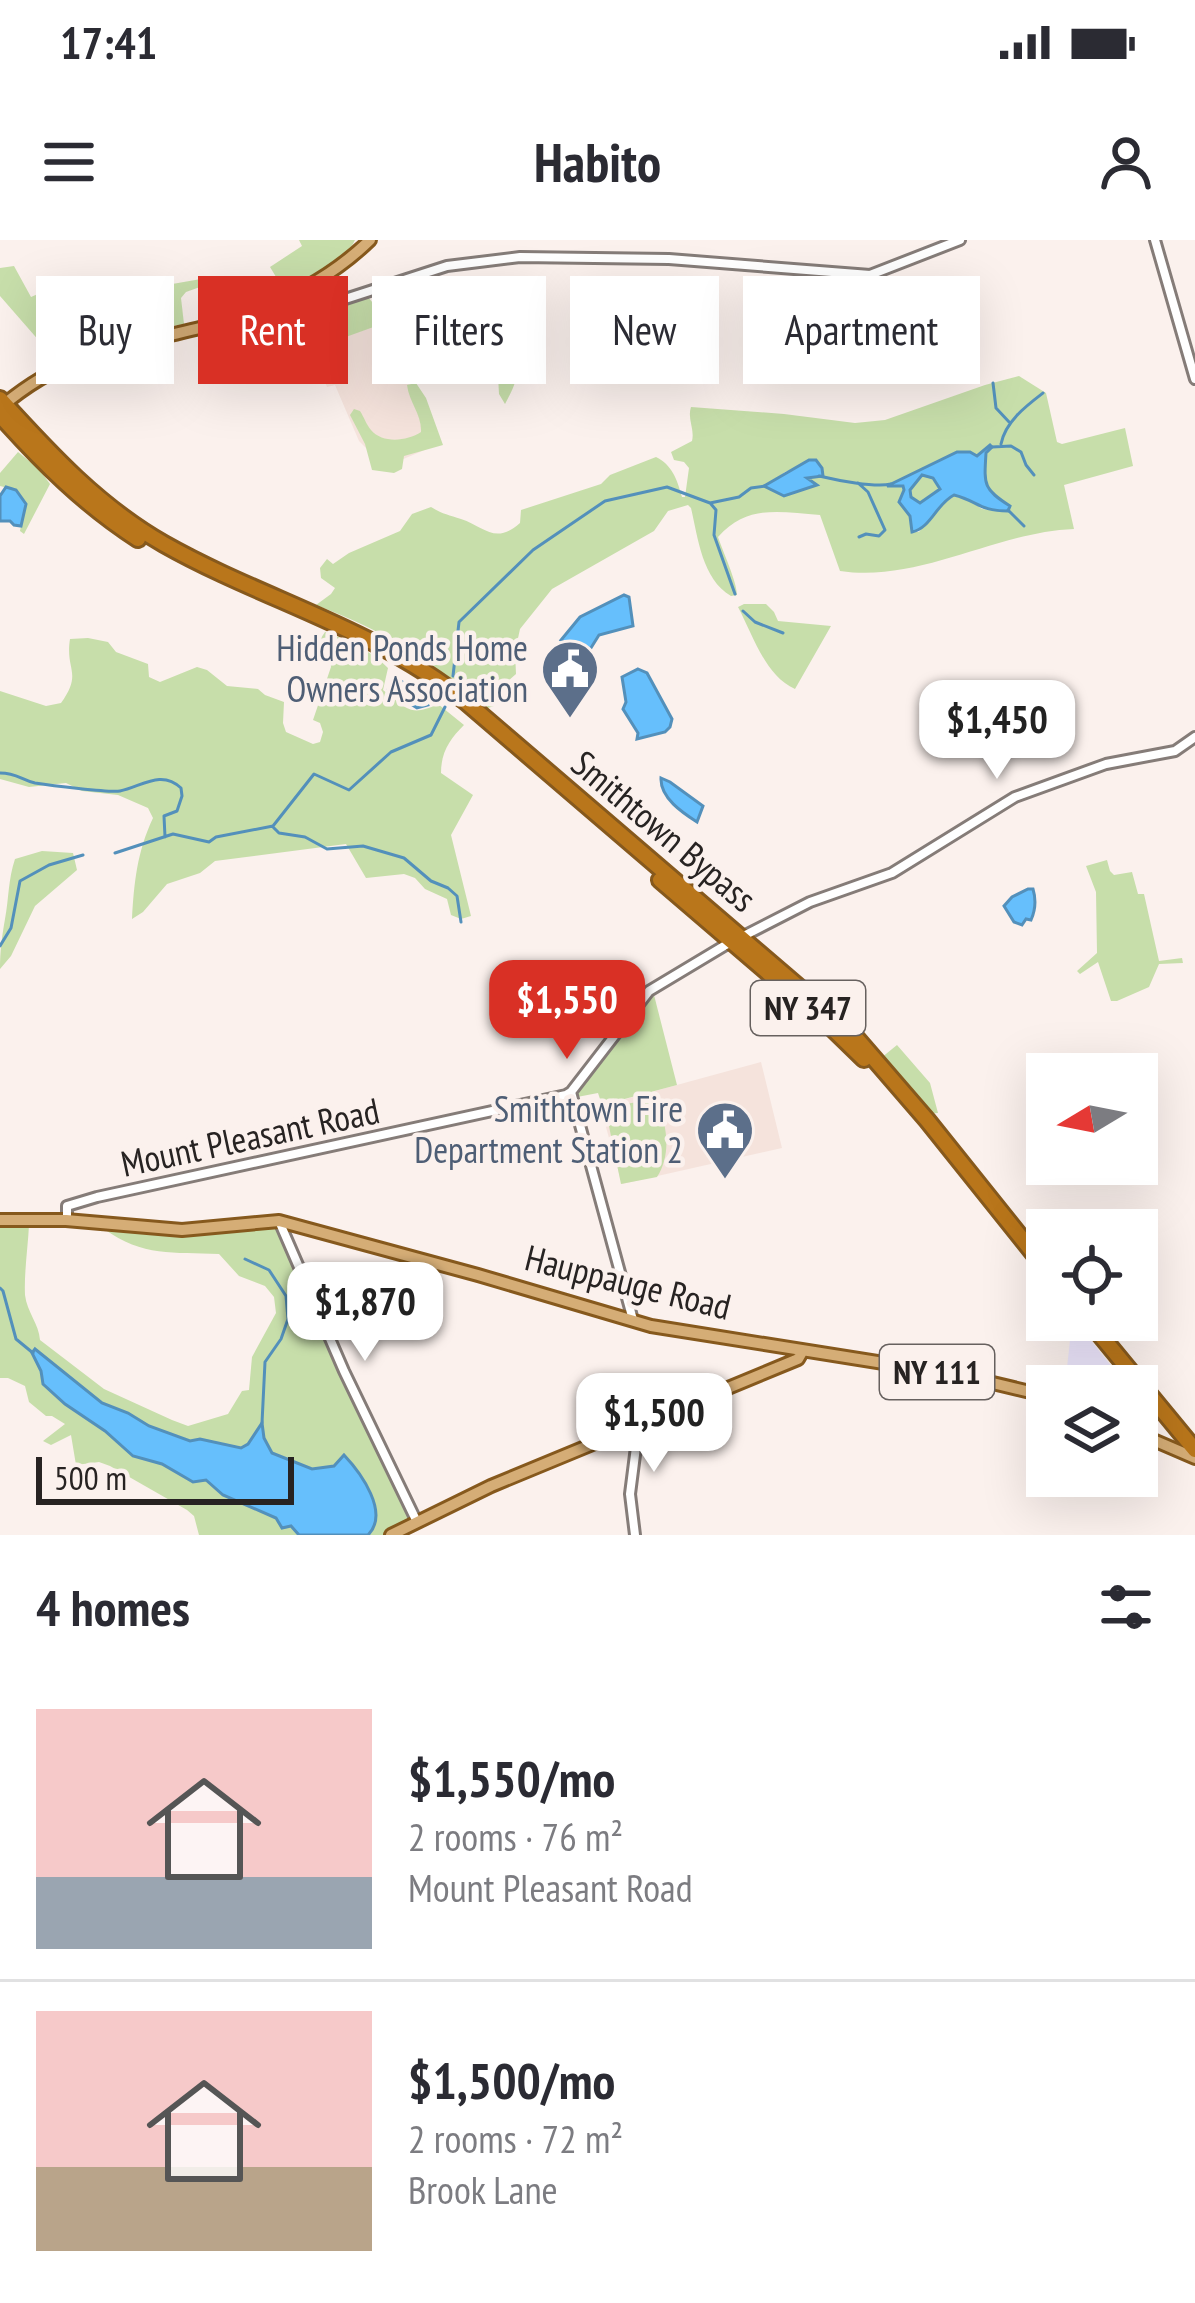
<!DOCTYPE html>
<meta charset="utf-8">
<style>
body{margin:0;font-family:"PT Sans Narrow",sans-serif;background:#f2f2f3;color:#2b2b33;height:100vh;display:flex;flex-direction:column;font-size:45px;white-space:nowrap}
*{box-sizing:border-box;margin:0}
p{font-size:39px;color:#7c7c81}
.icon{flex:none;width:66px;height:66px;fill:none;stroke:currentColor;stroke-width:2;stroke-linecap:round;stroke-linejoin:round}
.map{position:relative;height:1295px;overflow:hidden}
.drawer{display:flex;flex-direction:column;background:#fff;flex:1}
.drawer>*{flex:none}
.top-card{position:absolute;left:36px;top:36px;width:1125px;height:108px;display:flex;gap:24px}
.needle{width:78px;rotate:260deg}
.fabs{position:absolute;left:1026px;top:813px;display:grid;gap:24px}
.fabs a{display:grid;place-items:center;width:132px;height:132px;border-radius:0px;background:#fff;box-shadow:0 12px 48px #0002;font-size:60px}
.scale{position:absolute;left:36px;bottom:30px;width:258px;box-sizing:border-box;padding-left:12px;border:6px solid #272322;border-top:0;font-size:33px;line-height:42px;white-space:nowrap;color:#272322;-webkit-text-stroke:9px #fbf1ed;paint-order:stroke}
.price{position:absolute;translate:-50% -102px;padding:0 27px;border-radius:24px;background:#fff;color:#222;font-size:39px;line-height:78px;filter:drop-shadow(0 3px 6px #0008)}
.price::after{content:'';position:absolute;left:50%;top:72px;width:36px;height:27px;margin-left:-18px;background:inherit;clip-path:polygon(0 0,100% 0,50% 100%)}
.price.current{background:#d93025;color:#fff}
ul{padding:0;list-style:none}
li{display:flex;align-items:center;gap:36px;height:300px;padding:0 36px}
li+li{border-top:3px solid #e1e1e2}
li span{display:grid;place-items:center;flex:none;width:336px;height:240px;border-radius:0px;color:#555}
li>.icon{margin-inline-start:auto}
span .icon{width:144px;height:144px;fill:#fffc;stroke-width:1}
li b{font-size:51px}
h2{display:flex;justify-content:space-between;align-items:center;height:144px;padding:0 36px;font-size:51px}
.tag{padding:0 42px;border-radius:0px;background:#fff;box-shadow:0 12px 48px #0002;font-size:42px;line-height:108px}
.tag.current{background:#d93025;color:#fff}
.status{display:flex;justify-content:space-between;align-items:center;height:84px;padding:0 60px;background:#fff;direction:ltr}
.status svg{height:33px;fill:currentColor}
header{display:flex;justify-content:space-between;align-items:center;height:156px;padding:0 36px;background:#fff;font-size:54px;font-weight:700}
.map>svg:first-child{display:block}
</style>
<div class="status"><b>17:41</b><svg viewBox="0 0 49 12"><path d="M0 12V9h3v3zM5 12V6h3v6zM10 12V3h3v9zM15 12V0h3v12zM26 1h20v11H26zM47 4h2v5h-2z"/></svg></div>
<header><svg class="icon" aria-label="menu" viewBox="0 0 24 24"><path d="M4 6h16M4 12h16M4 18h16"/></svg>Habito<svg class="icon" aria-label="person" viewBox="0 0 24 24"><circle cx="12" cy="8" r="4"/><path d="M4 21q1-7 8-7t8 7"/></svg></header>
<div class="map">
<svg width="1195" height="1295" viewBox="0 0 1195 1295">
<rect width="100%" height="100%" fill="#fbf1ed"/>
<path fill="#ece5fb" d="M1072,1082H1076L1127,1146H1065Z"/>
<path fill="#f5e3dc" d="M382,80L441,203L394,223L378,220L359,201L335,145L327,147L309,103Z
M761,822L782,908L622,944L600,866Z"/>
<path fill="#c7deaa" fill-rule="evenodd" d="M299,0H355C345,23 307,39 284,50L270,27L302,6Z
M14,26L31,57L54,47L64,92L51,95L41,103L0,56V28Z
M145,36L155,47L201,39L200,47L186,52L181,58L184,84L172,86L168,74L150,77L140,48H128L116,57L118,66L130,76L134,95L113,101L106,76L93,74L100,58L131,40Z
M368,57L386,79L379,85L332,102V113L321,118L320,126L301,86L295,67L331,66Z
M218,86L231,117L212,125L198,90Z
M494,106L508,109C522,132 517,141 505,164L499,154L498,136L481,114Z
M1019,136L1046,153L1057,202L1062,204L1125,188L1133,226L1064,245L1074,289C995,292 920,343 840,331L820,275C779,272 748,264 718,297C723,312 737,342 737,355L731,356C702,339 698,298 691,268L688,265L668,271L654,291L552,349L520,389L515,412L516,434L500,448L494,466L485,469C429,419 385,391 316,365L331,354L335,348L321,338L320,328L327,319L333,324L349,313L400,291L412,274L431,267C442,274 449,275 461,279C485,287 495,305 520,283L521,270L601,244L610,235L656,217C672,225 677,239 682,257H685L689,228L684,222L674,220L671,212L692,201C695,189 687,179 691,167L784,174L855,183L885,180L985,145ZM987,207C982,244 985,243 1007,272L982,269L970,261L954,255L940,265L919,292H913L910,276L901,256L904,250L903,245L896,244L956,212H970L977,217ZM800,226L816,238L807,237L810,248C784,251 794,259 766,246L785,232Z
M416,143L426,158L443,205L404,216L402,229L394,233L372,230L365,204L350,175L354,169L360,171C364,177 366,184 371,190C383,204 407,201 421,192C422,175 409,162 407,145Z
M18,212L39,229L50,244L24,294L20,291L25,264L16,250L0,246V233Z
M922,235L933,238L940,249L920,263L911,257L910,249Z
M744,364H766L774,372L778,381L831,386L795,449C765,436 753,395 738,367Z
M325,392C347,400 372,411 388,428L383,450C406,467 409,478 438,464L464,485C450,499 441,512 441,533L473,555L451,595L471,676L461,679L451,675L447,659L425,649L415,638L404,634L366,638L346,604L215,621L200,633L167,644L143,672L132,679C134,643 137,612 153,578L148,568L118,555L82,551L66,543L29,547L0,539V451L46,466L61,463C83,432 65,431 70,399L88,398L108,402L116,412L148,424L149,437L160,442L197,427L207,430L227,446L258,449L265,455L284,462L283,483L286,492L313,504L320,502L323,492L320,483L313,480L331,427L330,418L317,404Z
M42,611L73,613L77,630L35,666L11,716L0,729C0,711 2,696 5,679C9,658 8,640 15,619Z
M1107,620L1110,631L1114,635L1132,632L1138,654H1144L1159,721L1182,718L1183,723L1159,724L1149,747L1117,761H1111L1098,722L1080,734L1077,731L1097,713L1096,652L1086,626Z
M654,755L677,845L602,865L598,853L577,857L578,848L584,840L648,759Z
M897,805L930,843L938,873L927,874L881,818Z
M651,860L657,863C668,886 671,916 657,937L621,944L605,867Z
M276,984L413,1282L385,1295H199L194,1276L187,1270L110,1226L99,1222L76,1225L71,1195L51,1205L43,1201L65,1184L52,1176H46L29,1162L25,1146L8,1138H0V985H29C28,1007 24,1032 25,1055C27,1072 39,1084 40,1100L104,1149L172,1180L188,1186L228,1174L242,1151L249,1150L252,1117L276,1073L274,1057L265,1046L239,1036L219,1014C173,1012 143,1017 104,989C168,995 213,992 276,984Z"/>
<path fill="#66bffc" stroke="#5390bb" stroke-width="3" fill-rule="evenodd" d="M990,205L992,207L986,213C984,245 983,249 1010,266L1008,271C979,271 978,261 954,255C936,264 931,288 912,292L910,276L899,262L904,250L903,246H887L957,212H970L977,216ZM922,235L933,238L940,249L920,263L911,257L910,250Z
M809,220H816L822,228L823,236L807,238L817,245L784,256L764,246Z
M6,247L16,250L26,264L21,286L14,285L10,281H0V256Z
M624,355L629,357L633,386L599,395L589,411L583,413L561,400L580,377Z
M638,429L647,433L672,479L670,487L665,492L637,499L638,493L623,469L626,462L622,437Z
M393,439H398L427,459L428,465L417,468L388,450Z
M661,538L670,542L703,566L697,582C683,573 660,558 661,538Z
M1028,649H1033C1036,659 1035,671 1031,680L1026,679L1022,685L1014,682L1004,666L1012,657Z
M35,1109L102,1163L128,1173L149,1186L190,1201L200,1199L241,1208L248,1204L262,1183L264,1198L272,1213L312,1229L334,1226L344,1215C361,1233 390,1273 368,1295H299L291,1286L282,1288L276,1278L223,1255L206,1240L193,1242L162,1224L133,1216L105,1191L65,1164L43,1144L41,1131L32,1113Z"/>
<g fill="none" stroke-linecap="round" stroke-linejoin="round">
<path stroke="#5390bb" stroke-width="3" d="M993,143L996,168L1010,183
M1001,204C1005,182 1026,166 1043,153
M992,207L1011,206L1021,212L1026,225L1034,235
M819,236C836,240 875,248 891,244
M858,243L868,252L885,290L879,296L866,294L859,297
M711,264L716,270L714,295L735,354
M1008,270L1024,286
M743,371L755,382L783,393
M453,436L459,382L533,310L605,261L667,247L710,263L739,257L751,248L765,246
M0,533C17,533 21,540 35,543C48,545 110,553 120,551C141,547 161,529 181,548L182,556L177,571L164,576L165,597
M273,587L279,593L305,597L327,609L363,606L404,618L431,641L448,648L457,656L461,682
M115,613L173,594L209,602L216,597L273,586L314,534L349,550L391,512L431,495L445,467
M0,706L11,688L20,641L49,625L83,615
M245,1019L269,1030L286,1056L288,1079L281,1099L265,1122L262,1183
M0,1048L3,1051L16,1099L33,1113"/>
<defs>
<path id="minor" d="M1155,0L1195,139
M284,59L290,61H339L447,26L520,17L669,19L870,35L960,0
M571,852L633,1080
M67,979V966L97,957L566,855L571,852L649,751L724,706L810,662L892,633L1015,557L1106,524L1175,511L1195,497
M279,981L344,1131L417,1282
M631,1187L636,1207L630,1254L635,1295"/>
<path id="major" d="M1,167C73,106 131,107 215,84C271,68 328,41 370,0
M0,980H66L182,990L279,981L478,1035L651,1086L959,1135L1047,1156
M1137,1193L1195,1218
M391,1295L491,1246L798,1119L802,1112"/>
<path id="highway" d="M0,159C50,214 99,267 164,304C263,360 375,388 465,461L851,792L927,880L1047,1030
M0,175C42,222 85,265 138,299
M660,640L828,784L864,819
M1088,1080L1195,1210
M1137,1156L1146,1172L1137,1190"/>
</defs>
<use href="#minor" stroke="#857c78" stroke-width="14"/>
<use href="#major" stroke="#86591d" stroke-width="16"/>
<use href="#highway" stroke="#86591d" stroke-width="20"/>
<use href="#minor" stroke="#fff" stroke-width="8"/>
<use href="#major" stroke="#d5ad76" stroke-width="10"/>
<use href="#highway" stroke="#b9761b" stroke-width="14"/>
</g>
<defs>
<symbol id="civic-pin" viewBox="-11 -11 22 30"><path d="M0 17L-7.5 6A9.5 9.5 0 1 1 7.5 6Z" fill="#5c6f8a" stroke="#fbf1ed"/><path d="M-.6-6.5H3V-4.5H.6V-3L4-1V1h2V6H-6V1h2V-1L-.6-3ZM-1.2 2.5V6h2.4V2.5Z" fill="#fff"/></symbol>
</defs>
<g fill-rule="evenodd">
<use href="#civic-pin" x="537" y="396" width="66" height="90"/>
<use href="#civic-pin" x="692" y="857" width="66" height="90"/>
</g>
<g text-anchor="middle" stroke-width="9" stroke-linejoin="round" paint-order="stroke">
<g fill="#fbf1ed" stroke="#67615f" stroke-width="3">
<rect x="751" y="741" width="114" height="54" rx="9"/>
<rect x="880" y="1105" width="114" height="54" rx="9"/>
</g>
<g font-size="33" font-weight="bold" fill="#272322">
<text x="808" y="780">NY 347</text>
<text x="937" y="1144">NY 111</text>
</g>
<g font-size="36" fill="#4e5e75" stroke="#fbf1ed" text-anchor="end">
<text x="528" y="421">Hidden Ponds Home<tspan x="528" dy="41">Owners Association</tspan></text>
<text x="683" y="882">Smithtown Fire<tspan x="683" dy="41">Department Station 2</tspan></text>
</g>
<g font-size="36" fill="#272322" stroke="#fbf1ed">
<text transform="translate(664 591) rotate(40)" y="13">Smithtown Bypass</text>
<text transform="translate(250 897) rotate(-12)" y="13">Mount Pleasant Road</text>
<text transform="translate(628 1042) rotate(14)" y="13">Hauppauge Road</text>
</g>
</g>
</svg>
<div class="fabs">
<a><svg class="needle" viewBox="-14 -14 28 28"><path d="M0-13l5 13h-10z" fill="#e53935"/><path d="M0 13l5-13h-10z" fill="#7c7c81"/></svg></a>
<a><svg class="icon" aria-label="locate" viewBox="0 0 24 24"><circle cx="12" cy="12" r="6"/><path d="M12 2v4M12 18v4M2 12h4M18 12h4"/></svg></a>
<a><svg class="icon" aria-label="layers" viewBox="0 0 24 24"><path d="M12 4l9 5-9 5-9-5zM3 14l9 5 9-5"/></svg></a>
</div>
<div class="scale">500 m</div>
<b class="price" style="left:997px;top:542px">$1,450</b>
<b class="price current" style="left:567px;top:822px">$1,550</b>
<b class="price" style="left:365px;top:1124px">$1,870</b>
<b class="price" style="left:654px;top:1235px">$1,500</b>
<div class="top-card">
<a class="tag">Buy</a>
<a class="tag current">Rent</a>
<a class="tag">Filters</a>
<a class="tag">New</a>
<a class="tag">Apartment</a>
</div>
</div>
<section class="drawer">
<h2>4 homes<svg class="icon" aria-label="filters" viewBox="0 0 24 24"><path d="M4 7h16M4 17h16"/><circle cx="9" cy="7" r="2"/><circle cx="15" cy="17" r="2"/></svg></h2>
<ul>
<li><span style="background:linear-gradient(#f6c9c9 70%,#9aa5b1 0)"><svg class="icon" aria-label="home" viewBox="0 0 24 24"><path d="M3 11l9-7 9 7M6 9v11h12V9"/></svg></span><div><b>$1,550/mo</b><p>2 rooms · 76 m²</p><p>Mount Pleasant Road</p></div></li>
<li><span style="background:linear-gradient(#f6c9c9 65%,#b9a48a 0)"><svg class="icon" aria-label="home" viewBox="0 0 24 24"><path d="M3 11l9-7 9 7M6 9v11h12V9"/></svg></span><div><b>$1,500/mo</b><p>2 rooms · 72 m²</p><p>Brook Lane</p></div></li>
</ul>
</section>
